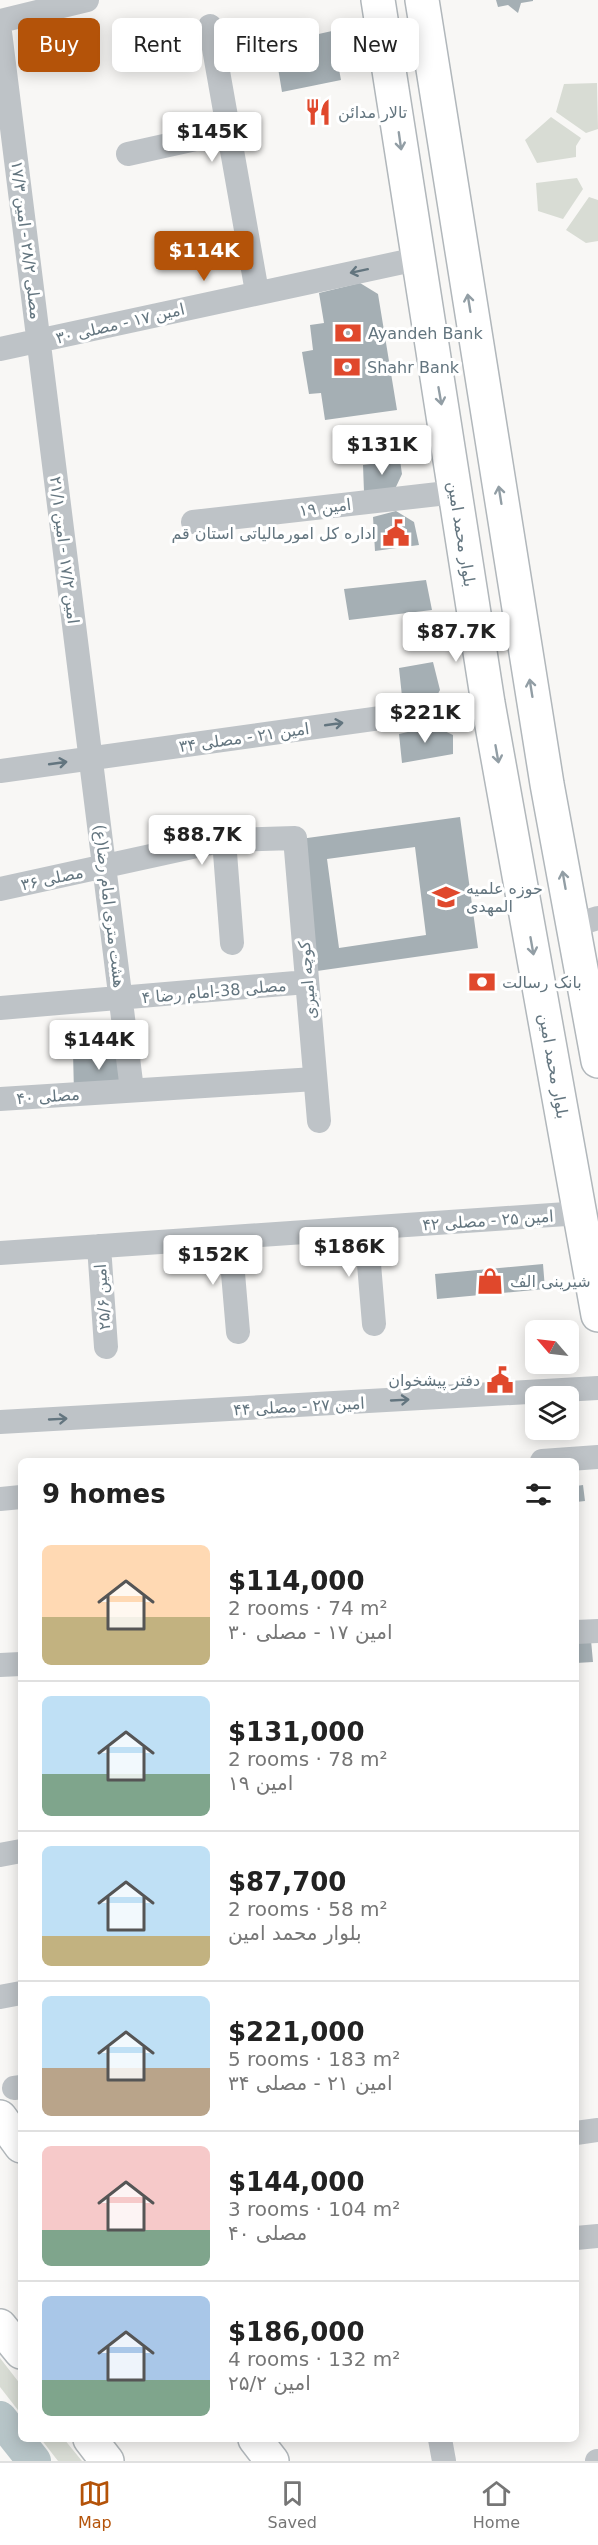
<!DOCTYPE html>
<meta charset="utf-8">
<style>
body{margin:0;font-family:"DejaVu Sans",Cairo,sans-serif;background:#f6f6f6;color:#222;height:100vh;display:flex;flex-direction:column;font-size:22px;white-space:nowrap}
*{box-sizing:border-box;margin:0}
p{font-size:20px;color:#767676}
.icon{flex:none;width:33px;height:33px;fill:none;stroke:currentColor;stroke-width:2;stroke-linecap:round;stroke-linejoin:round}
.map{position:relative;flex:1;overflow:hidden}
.sheet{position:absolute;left:18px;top:1458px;width:561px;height:984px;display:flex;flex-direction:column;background:#fff;border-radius:9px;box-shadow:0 3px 15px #0003}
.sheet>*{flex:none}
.banner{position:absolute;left:18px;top:18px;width:562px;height:54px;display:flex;gap:12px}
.needle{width:39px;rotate:298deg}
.tools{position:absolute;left:525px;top:1320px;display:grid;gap:12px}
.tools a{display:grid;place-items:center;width:54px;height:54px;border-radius:9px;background:#fff;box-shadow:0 3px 15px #0003;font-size:30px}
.price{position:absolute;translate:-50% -51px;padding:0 14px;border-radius:6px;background:#fff;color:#222;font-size:20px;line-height:39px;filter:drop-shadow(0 2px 3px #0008)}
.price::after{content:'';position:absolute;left:50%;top:36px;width:18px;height:14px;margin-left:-9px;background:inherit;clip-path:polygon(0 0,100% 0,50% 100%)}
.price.current{background:#b45309;color:#fff}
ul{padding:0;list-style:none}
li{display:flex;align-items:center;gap:18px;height:150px;padding:0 24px}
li+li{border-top:2px solid #e0e0e0}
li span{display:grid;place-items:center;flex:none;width:168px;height:120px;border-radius:9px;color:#555}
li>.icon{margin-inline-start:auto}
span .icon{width:72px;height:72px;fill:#fffc;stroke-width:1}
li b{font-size:26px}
h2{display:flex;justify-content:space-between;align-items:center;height:72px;padding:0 24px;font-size:26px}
.pill{padding:0 21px;border-radius:9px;background:#fff;box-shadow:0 3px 15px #0003;font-size:21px;line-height:54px}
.pill.current{background:#b45309;color:#fff}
.tab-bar{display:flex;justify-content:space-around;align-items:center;height:84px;border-top:2px solid #e0e0e0;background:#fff;font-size:16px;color:#767676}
.tab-bar a{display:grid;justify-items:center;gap:3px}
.tab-bar .current{color:#b45309}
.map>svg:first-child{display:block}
</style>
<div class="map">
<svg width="598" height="2461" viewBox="0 0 598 2461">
<rect width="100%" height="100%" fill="#f8f7f5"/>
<path fill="#d8dcd4" d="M597,83L598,129L586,133L556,112L564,84Z
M551,117L581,138L576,146V157L537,163L525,140Z
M577,178L583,189L563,219L538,211L536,183Z
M589,197L598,200V241L586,243L566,230Z
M0,2358L21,2385V2414L0,2387Z
M41,2439H64L82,2461H58Z"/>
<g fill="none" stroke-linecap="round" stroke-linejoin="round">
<path stroke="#b6c4c7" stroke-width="34" d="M0,2418L34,2461"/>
</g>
<path fill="#a5afb4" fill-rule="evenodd" d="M496,0H533V1L521,3L518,13L508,5L498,7Z
M332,31L341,80L282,92L274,44Z
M360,283L378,294L397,410L325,420L321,393L309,394L302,352L313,350L310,325L324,323L319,293Z
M400,460L402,474L395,489L364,492L363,465Z
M396,511L414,522L419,545L375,551L373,517Z
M426,580L432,610L349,620L344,589Z
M433,662L440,690L433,703L403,706L399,668Z
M434,726L453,735V754L402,763L399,734Z
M460,817L478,948L317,971L300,839ZM415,847L426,935L339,948L327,859Z
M122,1048L126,1090L74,1093L73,1052Z
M543,1264L545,1289L437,1299L435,1274Z
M583,1485L585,1501L576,1502V1486Z
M576,1640H591L593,1662L576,1663Z"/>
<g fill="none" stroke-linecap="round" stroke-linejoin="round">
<defs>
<path id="secondary" d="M378,0L488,703L598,1315
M422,0L547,784L598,1061
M0,2117L21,2146
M255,2439L272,2461"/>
<path id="primary" d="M0,2326L21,2352
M90,2439L107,2461"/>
</defs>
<use href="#secondary" stroke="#b1b7bb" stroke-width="36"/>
<use href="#primary" stroke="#b2b8bb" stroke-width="36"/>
<path stroke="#bec3c7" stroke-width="24" d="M0,21L87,0
M210,26L257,292
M0,32L132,1090
M128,154L227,132
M0,349L417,259
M193,522L456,492
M0,771L488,703
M224,840L232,943
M0,889L224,840L295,838L319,1121
M572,926L598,918
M0,1008L307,982
M0,1099L315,1079
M366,1228L374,1324
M230,1238L238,1332
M99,1246L106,1347
M0,1253L581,1213
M0,1422L598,1388
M542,1461L598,1457
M0,1499L21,1497
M576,1632L598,1631
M0,1665L21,1664
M0,1855L21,1851
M0,1997L21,1993
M14,2088L21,2087
M576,2133L598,2130
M576,2238L598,2236
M440,2439L444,2461
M597,2461H598"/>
<use href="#secondary" stroke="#fff" stroke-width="33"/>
<use href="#primary" stroke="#fff" stroke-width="33"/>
</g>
<defs><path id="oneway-shaft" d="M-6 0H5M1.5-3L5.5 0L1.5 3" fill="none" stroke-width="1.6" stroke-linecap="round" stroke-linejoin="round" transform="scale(1.5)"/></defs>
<g stroke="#929ea5">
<use href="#oneway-shaft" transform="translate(400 141) rotate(82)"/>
<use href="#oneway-shaft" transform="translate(469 303) rotate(-99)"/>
<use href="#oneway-shaft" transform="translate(440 396) rotate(80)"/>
<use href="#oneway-shaft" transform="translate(500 495) rotate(-99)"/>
<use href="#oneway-shaft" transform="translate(531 688) rotate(-99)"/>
<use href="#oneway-shaft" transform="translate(497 754) rotate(80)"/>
<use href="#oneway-shaft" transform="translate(564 880) rotate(-100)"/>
<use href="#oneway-shaft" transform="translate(532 946) rotate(80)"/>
</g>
<g stroke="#63757f">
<use href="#oneway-shaft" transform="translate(359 271) rotate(168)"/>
<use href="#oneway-shaft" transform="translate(334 724) rotate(-8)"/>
<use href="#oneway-shaft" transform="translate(58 763) rotate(-8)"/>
<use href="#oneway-shaft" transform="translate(400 1400) rotate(-3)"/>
<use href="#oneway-shaft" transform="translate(58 1419) rotate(-3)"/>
</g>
<defs>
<symbol id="restaurant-bare" viewBox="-9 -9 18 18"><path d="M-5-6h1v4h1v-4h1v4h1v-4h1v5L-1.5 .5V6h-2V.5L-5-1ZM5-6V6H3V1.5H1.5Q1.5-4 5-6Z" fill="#e0482c" stroke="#fff" stroke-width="2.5" paint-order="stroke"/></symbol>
<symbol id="bank-bare" viewBox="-9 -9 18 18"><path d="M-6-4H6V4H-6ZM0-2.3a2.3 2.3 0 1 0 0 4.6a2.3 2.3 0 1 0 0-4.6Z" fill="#e0482c" stroke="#fff" stroke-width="2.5" paint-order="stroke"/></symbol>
<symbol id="civic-bare" viewBox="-9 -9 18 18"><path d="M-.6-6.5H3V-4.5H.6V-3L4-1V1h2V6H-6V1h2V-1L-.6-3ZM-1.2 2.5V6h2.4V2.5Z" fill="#e0482c" stroke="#fff" stroke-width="2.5" paint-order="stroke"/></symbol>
<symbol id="university-bare" viewBox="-9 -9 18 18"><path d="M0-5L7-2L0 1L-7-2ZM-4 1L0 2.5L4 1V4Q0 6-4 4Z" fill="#e0482c" stroke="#fff" stroke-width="2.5" paint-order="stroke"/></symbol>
<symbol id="shop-bare" viewBox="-9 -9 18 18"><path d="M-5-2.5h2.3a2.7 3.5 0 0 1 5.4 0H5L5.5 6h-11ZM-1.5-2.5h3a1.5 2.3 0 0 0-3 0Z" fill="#e0482c" stroke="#fff" stroke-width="2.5" paint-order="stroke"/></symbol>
</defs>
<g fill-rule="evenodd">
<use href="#restaurant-bare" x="299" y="93" width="38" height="38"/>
<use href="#bank-bare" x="329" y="314" width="38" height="38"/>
<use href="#bank-bare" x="328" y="348" width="38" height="38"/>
<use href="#civic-bare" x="377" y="514" width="38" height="38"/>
<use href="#university-bare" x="427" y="878" width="38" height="38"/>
<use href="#bank-bare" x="463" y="963" width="38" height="38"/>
<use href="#shop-bare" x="471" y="1262" width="38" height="38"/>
<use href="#civic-bare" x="481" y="1361" width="38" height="38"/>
</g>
<g text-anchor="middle" stroke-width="6" stroke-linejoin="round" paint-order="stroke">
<g font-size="16" fill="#63757f" stroke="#fff" text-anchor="start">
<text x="338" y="118">تالار مدائن</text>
<text x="368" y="339">Ayandeh Bank</text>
<text x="367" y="373">Shahr Bank</text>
<text x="376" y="539" text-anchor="end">اداره کل امورمالیاتی استان قم</text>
<text x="466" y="894">حوزه علمیه<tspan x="466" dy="18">المهدی</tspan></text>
<text x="502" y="988">بانک رسالت</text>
<text x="510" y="1287">شیرینی الف</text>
<text x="480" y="1386" text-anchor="end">دفتر پیشخوان</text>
</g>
<g font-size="16" fill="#63757f" stroke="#fff">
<text transform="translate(27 240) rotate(83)" y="6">مصلی ۲۸/۲ - امین ۱۷/۳</text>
<text transform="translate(120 323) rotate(-13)" y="6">امین ۱۷ - مصلی ۳۰</text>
<text transform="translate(325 507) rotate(-7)" y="6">امین ۱۹</text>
<text transform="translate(462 534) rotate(81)" y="6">بلوار محمد امین</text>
<text transform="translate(65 550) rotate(83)" y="6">امین ۱۷/۲ - امین ۲۱/۱</text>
<text transform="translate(244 737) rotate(-8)" y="6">امین ۲۱ - مصلی ۳۴</text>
<text transform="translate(52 878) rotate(-12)" y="6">مصلی ۳۶</text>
<text transform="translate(110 906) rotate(83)" y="6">هشت متری امام رضا(ع)</text>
<text transform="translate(307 980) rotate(-95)" y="6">کوچه امیری</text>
<text transform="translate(214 991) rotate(-5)" y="6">مصلی 38-امام رضا ۴</text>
<text transform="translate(554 1066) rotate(80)" y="6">بلوار محمد امین</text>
<text transform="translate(48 1096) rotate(-4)" y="6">مصلی ۴۰</text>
<text transform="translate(488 1220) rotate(-4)" y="6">امین ۲۵ - مصلی ۴۲</text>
<text transform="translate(102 1297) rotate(-94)" y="6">امین ۲۵/۶</text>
<text transform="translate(299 1406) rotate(-3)" y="6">امین ۲۷ - مصلی ۴۴</text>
</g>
</g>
</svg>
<div class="tools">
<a><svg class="needle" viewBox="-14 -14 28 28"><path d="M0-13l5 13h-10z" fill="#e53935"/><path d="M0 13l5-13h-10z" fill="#767676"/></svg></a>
<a><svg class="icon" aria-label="layers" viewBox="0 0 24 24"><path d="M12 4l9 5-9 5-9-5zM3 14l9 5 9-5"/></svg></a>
</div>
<b class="price" style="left:212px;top:163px">$145K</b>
<b class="price current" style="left:204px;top:282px">$114K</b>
<b class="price" style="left:382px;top:476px">$131K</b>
<b class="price" style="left:456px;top:663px">$87.7K</b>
<b class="price" style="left:425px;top:744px">$221K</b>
<b class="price" style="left:202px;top:866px">$88.7K</b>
<b class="price" style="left:99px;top:1071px">$144K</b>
<b class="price" style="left:349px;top:1278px">$186K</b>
<b class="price" style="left:213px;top:1286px">$152K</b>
<div class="banner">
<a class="pill current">Buy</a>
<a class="pill">Rent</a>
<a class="pill">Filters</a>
<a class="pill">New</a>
</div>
<section class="sheet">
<h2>9 homes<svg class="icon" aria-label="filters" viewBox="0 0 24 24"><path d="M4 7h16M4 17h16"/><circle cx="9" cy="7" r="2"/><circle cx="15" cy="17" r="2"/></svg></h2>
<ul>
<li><span style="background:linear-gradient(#ffd9b3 60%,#c2b280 0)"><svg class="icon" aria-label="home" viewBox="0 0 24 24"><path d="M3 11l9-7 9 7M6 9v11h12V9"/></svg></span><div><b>$114,000</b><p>2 rooms · 74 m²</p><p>امین ۱۷ - مصلی ۳۰</p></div></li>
<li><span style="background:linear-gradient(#bfe0f5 65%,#7fa58c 0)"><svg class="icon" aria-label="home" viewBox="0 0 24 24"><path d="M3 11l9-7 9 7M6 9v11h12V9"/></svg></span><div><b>$131,000</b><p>2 rooms · 78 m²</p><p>امین ۱۹</p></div></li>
<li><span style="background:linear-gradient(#bfe0f5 75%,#c2b280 0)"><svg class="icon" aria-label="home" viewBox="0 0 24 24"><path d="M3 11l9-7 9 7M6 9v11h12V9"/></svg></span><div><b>$87,700</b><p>2 rooms · 58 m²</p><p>بلوار محمد امین</p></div></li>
<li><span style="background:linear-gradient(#bfe0f5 60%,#b9a48a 0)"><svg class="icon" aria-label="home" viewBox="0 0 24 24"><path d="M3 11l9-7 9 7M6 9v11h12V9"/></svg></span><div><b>$221,000</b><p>5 rooms · 183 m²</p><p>امین ۲۱ - مصلی ۳۴</p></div></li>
<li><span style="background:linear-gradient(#f6c9c9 70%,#7fa58c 0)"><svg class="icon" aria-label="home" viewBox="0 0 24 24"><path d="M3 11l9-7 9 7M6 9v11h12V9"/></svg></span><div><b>$144,000</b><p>3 rooms · 104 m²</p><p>مصلی ۴۰</p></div></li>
<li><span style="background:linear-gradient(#a9c7e8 70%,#7fa58c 0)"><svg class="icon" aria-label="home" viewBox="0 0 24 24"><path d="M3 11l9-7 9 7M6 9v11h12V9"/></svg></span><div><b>$186,000</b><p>4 rooms · 132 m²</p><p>امین ۲۵/۲</p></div></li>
</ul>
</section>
</div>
<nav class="tab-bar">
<a class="current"><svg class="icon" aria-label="map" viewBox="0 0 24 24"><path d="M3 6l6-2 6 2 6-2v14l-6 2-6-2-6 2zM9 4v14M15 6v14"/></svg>Map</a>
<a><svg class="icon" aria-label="saved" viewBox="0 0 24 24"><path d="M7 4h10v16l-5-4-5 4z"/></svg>Saved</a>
<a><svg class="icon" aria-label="home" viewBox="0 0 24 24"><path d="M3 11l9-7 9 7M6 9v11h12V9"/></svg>Home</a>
</nav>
